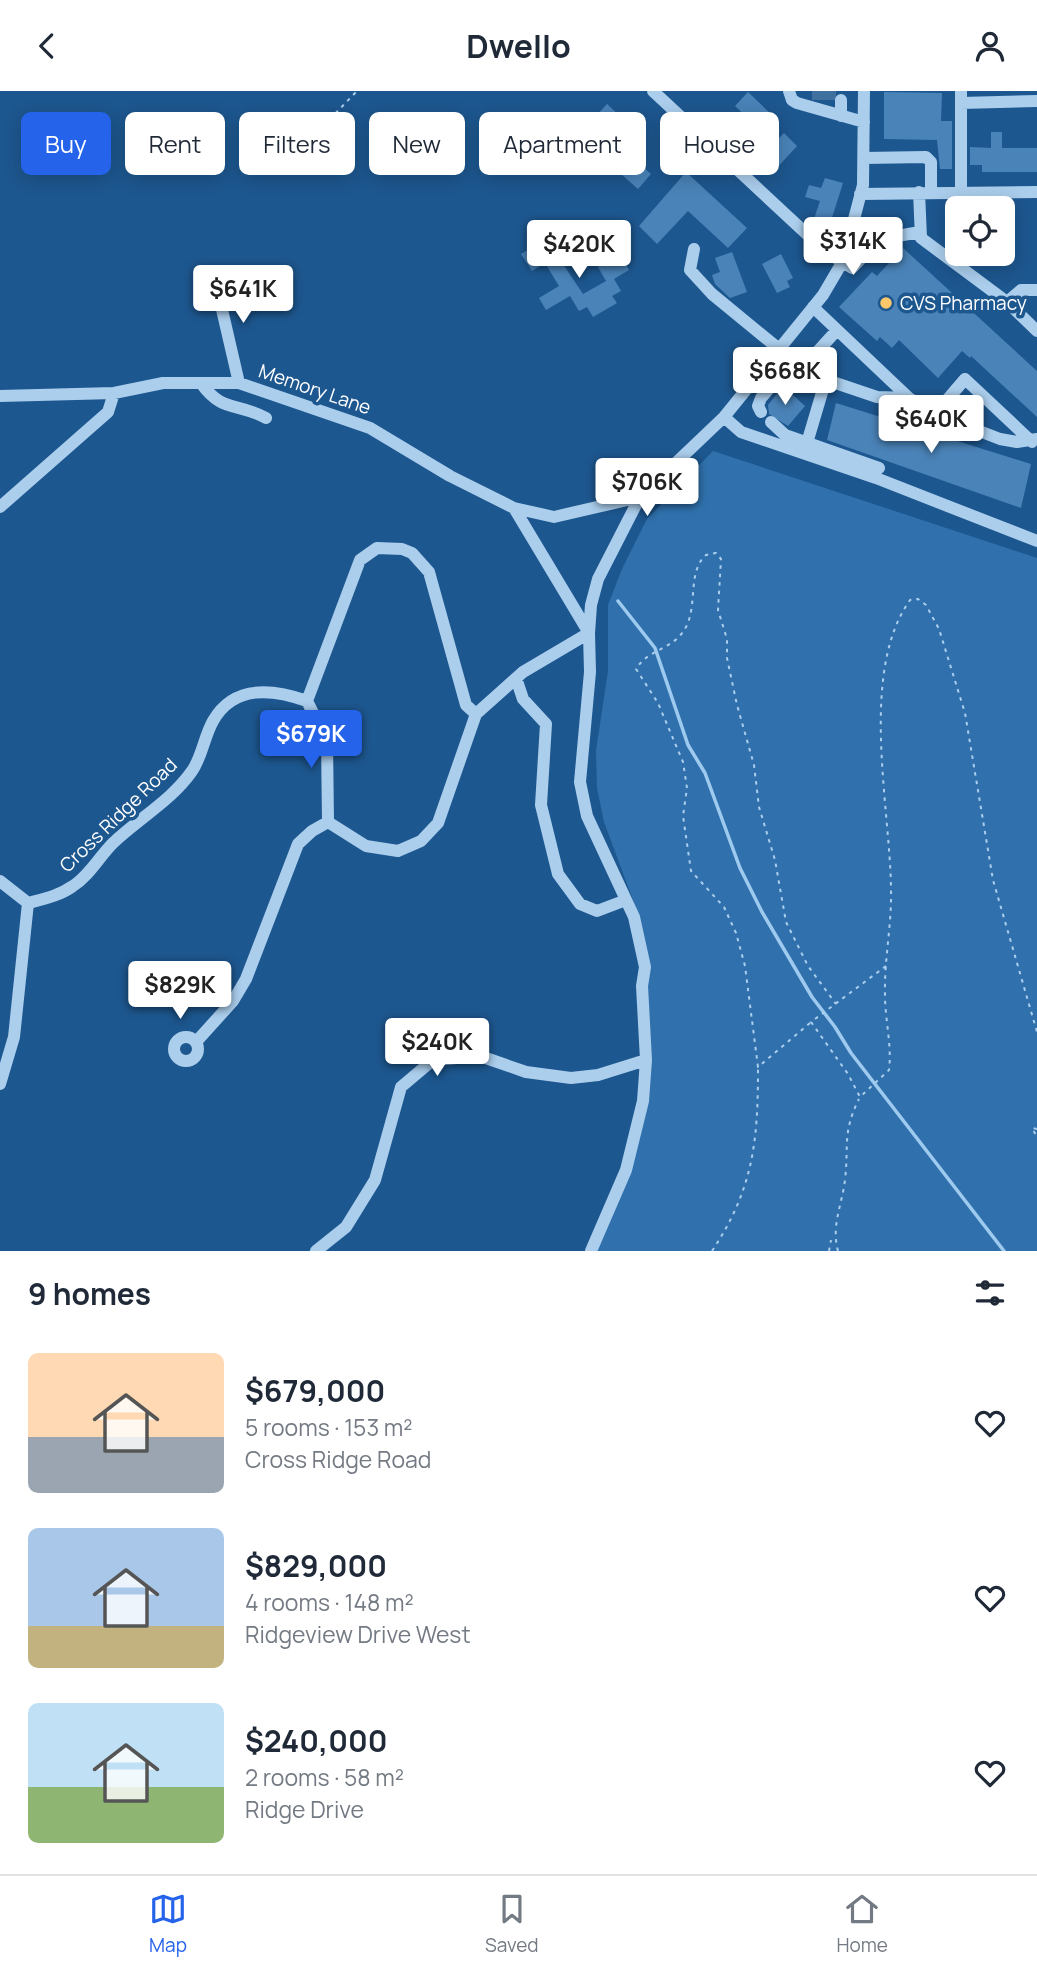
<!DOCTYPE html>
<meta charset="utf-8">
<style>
body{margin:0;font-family:Manrope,sans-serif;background:#f6f6f7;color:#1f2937;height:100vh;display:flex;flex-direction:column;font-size:26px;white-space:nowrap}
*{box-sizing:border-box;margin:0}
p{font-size:23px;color:#747a83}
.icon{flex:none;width:38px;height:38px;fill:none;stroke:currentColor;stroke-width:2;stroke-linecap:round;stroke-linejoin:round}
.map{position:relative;height:1160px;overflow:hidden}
.side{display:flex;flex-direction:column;background:#fff;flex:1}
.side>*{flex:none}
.guide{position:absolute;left:21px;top:21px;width:996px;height:63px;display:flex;gap:14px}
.tools{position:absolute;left:945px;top:105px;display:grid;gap:14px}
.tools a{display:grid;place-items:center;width:70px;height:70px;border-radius:10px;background:#fff;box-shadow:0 4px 18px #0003;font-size:35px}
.price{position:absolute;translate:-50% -60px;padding:0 16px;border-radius:7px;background:#fff;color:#222;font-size:23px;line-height:46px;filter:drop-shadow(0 2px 4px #0008)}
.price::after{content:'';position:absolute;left:50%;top:42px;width:21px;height:16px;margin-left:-10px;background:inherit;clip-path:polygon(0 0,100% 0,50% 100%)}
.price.selected{background:#2563eb;color:#fff}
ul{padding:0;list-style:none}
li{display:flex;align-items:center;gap:21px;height:175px;padding:0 28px}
li span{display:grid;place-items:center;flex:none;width:196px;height:140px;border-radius:10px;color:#555}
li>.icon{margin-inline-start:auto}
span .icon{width:84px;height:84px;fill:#fffc;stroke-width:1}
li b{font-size:30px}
h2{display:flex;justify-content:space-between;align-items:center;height:84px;padding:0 28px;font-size:30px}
.pill{padding:0 24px;border-radius:10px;background:#fff;box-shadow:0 4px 18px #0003;font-size:24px;line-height:63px}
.pill.selected{background:#2563eb;color:#fff}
header{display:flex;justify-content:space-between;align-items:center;height:91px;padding:0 28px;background:#fff;font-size:32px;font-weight:700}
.tabs{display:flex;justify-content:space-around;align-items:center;height:98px;border-top:2px solid #e0e1e3;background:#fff;font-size:19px;color:#747a83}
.tabs a{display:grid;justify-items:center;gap:4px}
.tabs .selected{color:#2563eb}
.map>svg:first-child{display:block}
</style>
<header><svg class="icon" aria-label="back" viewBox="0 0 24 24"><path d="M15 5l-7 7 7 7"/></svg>Dwello<svg class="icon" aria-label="person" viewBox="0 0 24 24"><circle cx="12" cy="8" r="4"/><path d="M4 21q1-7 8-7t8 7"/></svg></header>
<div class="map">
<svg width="1037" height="1160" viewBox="0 0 1037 1160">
<rect width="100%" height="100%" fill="#1d578f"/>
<path fill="#3071ad" d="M713,360L1037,467V1160H596L631,1080L648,1010L639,825L604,731L597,697L596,660L608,580V514L622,478L647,428Z"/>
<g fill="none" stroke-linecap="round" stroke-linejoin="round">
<path stroke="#9fcaef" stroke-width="3.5" d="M618,510L655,557L688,654L705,682L740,777L762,821L812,906L835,936L851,962L1004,1160"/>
</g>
<path fill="#4a83b8" d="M748,1L772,24L759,38L735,15Z
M884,1L942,2L941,30H952V78H940L937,49L884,48Z
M607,13L621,26L596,52L583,39Z
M991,41H1002V57H1037V81H982V74H970V56L991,57Z
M784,42L797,55L774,80L760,67Z
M625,60L651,83L638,98L612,75Z
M686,81L747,137L728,157L688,120L657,153L639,135Z
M825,87L843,92L829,136L813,131L820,110L805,106L809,94L821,97Z
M535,155L539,162L551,155L583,203L606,190L594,169L616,156L629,179L614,188L621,200L612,205L617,212L593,226L587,216L579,220L570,205L546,219L539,207L559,195L545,172L532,180L521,163Z
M903,157L1037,280V326L971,265L970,267L962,260L938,287L899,249L892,257L880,246L877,250L839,216L872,181L877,185Z
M732,161L747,201L730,207L715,193L712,184L720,181L715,167Z
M781,163L793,187L787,190L790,196L777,202L762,173Z
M783,295L805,315L788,335L769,323L768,314Z
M836,312L1031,373L1021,417L827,349Z"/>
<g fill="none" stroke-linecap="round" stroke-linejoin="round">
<path stroke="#3f70a0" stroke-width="12" stroke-dasharray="12 6" stroke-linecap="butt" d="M818,0V9
M830,9V0"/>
<path stroke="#abceed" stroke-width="2" stroke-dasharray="3.5 5" stroke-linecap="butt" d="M300,59L357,0
M886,875L811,931L848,983L860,1006L889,979C892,954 885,929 885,904C884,869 892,833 891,798C890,714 859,581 910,509L918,508L926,514L939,538L965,622L993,789L1037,941
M810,932L758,976L745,875L736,842L724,816L691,780L683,725L687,697L683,671L658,612L636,578C649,557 674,559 686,536C698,513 687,481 706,464L716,462L721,468L718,519L727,548V567L737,614L754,674L759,716L775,769L786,831L808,875L836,913
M1037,1038L1032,1037L1037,1046
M712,1160C754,1097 758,1049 758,976
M829,1160L831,1149
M838,1160C831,1135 842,1114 845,1089C849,1055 842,1042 859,1008"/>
<path stroke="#abceed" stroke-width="12" d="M653,0L826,161L852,177L880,148L920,141
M789,0L792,9L797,12L864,31
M841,9V25
M961,12L1037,10
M864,67L926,66L931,71V101
M961,100V0
M919,101L921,147L1007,211L1037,240
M860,103L1037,101
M694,158L690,179L712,203L779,258
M214,184L239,292
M1007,211L1021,199H1037
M813,216L909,307L935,323L1000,348L1017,351L1037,348
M771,268L800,280L837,239
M800,280L877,306L909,307
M201,292C222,322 237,311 266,327
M0,305L114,302L163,292H239L370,337L450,385L514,417L554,426L640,406
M761,321L758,315L761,307L788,276
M935,323L965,288L1032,351
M724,326L741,341L876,387L1037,450
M771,331L785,344L879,377
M807,352L826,288
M0,416L108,321L114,302
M514,417L589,542L590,581L580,691L587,725L634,826L645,876L642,895L646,969L643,1010L626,1079L591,1160
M516,587L523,608L546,633L541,714L558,783L580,813L597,820L626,809
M307,610L360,469L377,457L402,458L412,462L429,481L466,614L476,623
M0,790L28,812C43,808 59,805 73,795C89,785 99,766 113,752C138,728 172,709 192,680C202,666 204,646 213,630C234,593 273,598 307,610L327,650L328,731L366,755L398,760L421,750L438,732L476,623L523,581L589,542L591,514L598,488L640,406L724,326L823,204L843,170L863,94L864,0
M174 958a12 12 0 1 1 24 0a12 12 0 1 1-24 0Z
M196,951L233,910L246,888L298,753L312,740L328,731
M0,993L14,946L28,812
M316,1160L346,1136L375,1089L401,996L433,969L480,965L526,981L571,987L598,984L646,969"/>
</g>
<circle fill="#fdc76a" stroke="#1d578f" stroke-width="2.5" cx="886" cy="212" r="7"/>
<g text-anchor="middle" stroke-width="7" stroke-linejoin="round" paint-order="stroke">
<g font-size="19" fill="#fff" stroke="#1d578f" text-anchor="start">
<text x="900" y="219">CVS Pharmacy</text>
</g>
<g font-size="19" fill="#fff" stroke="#1d578f">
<text transform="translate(315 298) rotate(19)" y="7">Memory Lane</text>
<text transform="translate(118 724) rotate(-44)" y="7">Cross Ridge Road</text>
</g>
</g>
</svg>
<div class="tools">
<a><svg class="icon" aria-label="locate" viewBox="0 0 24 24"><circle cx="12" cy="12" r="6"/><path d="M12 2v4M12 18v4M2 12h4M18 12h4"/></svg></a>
</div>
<b class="price" style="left:853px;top:186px">$314K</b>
<b class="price" style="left:579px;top:189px">$420K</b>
<b class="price" style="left:243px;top:234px">$641K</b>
<b class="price" style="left:785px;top:316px">$668K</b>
<b class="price" style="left:931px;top:364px">$640K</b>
<b class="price" style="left:647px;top:427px">$706K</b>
<b class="price selected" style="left:311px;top:679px">$679K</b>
<b class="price" style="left:180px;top:930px">$829K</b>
<b class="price" style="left:437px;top:987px">$240K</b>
<div class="guide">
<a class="pill selected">Buy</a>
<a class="pill">Rent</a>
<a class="pill">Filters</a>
<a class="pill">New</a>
<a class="pill">Apartment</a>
<a class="pill">House</a>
</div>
</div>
<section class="side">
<h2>9 homes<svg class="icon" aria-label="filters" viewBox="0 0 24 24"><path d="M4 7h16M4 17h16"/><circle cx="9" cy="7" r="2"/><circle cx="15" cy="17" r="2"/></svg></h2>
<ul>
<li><span style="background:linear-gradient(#ffd9b3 60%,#9aa5b1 0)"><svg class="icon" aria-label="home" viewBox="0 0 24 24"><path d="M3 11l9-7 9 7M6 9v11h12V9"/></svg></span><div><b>$679,000</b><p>5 rooms · 153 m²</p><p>Cross Ridge Road</p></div><svg class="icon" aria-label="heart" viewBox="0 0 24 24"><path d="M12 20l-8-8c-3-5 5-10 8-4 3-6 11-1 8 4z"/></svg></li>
<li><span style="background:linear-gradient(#a9c7e8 70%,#c2b280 0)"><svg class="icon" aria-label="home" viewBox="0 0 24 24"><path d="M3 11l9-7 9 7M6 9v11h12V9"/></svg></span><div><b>$829,000</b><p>4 rooms · 148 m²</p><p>Ridgeview Drive West</p></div><svg class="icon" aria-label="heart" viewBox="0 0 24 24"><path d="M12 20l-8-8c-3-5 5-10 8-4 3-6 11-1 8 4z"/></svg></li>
<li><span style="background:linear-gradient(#bfe0f5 60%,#8fb573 0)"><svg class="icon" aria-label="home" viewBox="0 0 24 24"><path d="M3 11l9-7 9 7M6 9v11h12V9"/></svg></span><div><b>$240,000</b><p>2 rooms · 58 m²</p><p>Ridge Drive</p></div><svg class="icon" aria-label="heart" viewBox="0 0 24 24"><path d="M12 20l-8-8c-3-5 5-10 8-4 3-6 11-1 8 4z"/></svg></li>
</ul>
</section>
<nav class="tabs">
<a class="selected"><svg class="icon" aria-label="map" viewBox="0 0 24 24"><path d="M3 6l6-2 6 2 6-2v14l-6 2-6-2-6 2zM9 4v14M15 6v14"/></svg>Map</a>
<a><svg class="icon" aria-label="saved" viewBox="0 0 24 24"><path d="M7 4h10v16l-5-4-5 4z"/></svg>Saved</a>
<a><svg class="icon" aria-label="home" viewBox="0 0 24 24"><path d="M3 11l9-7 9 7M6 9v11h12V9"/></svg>Home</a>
</nav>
